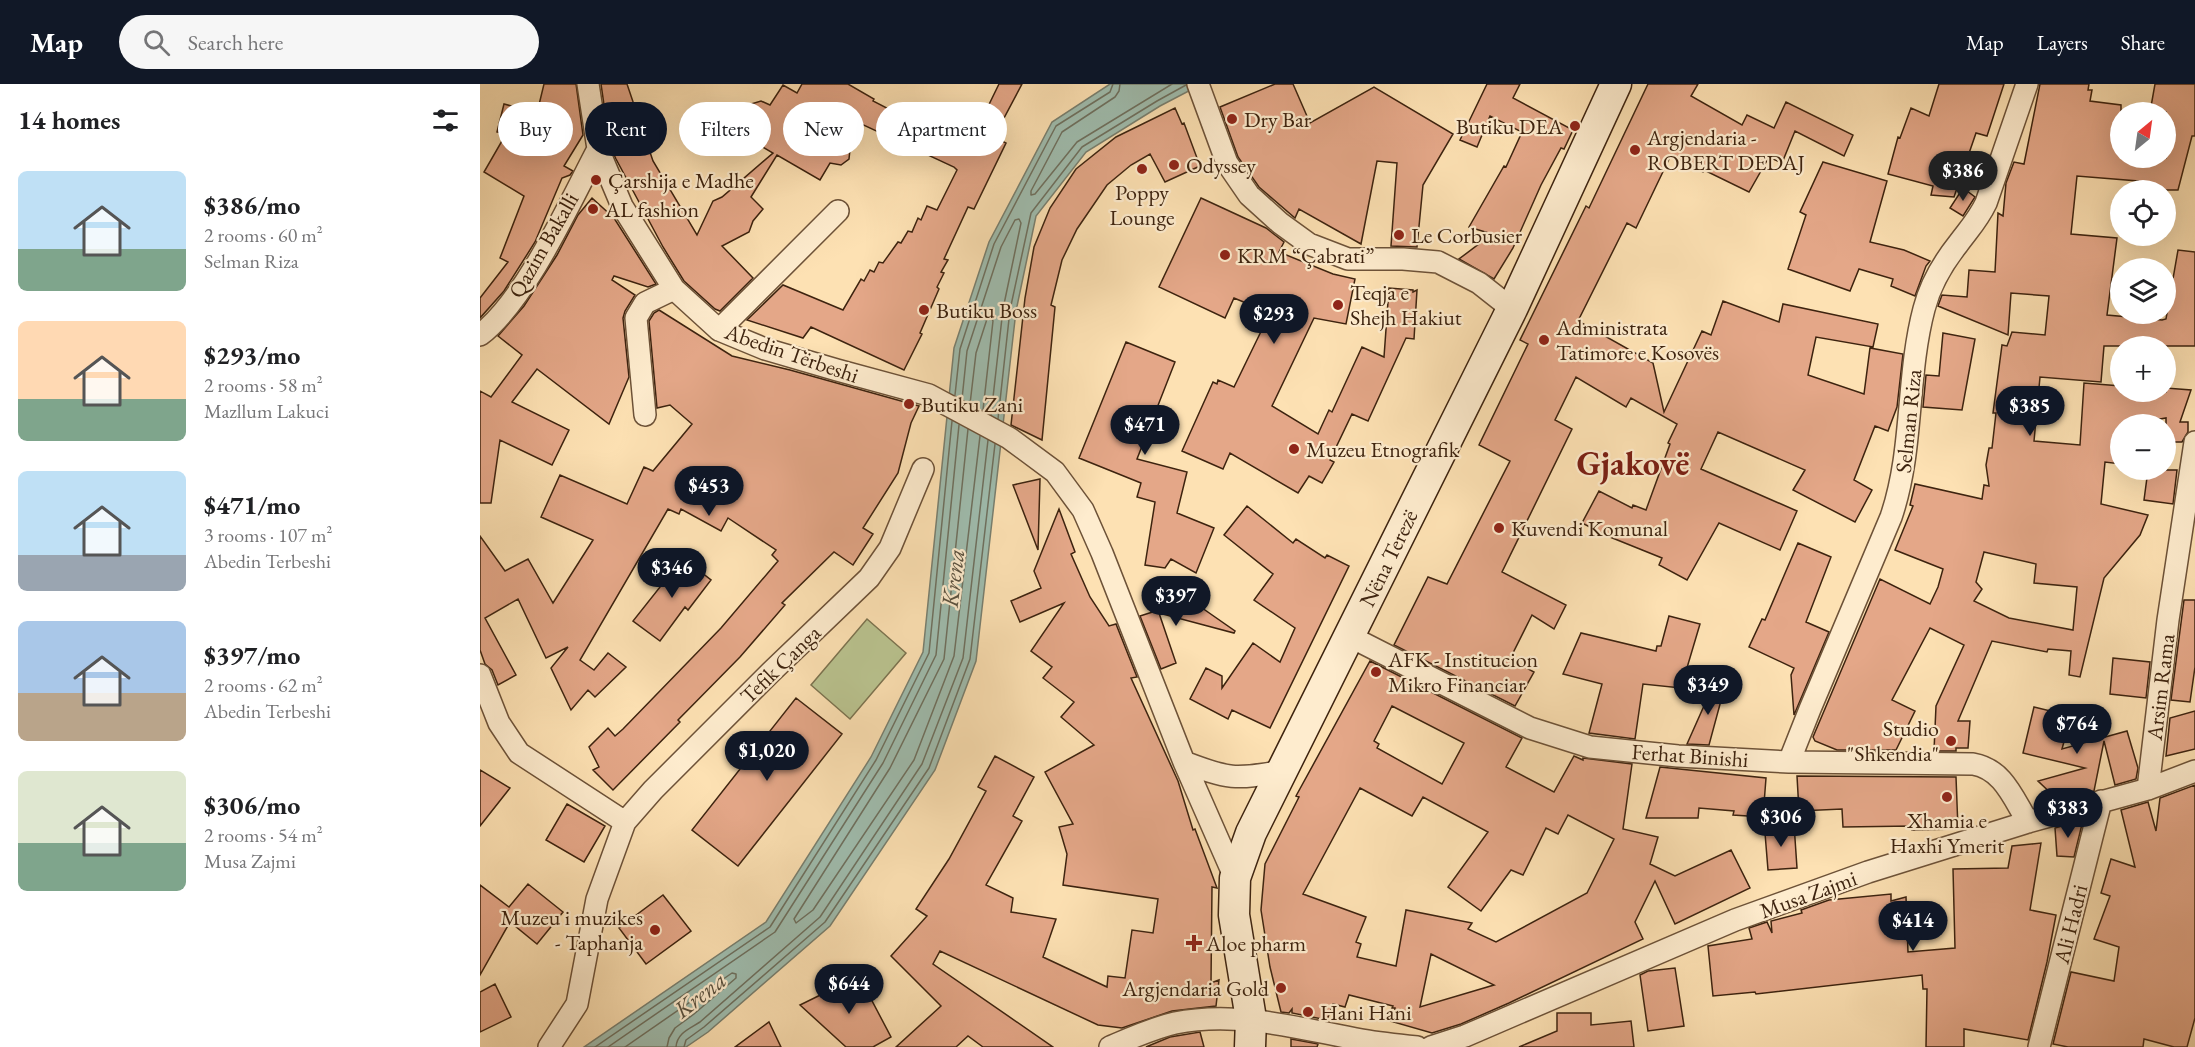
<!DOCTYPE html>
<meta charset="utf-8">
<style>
body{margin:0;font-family:"EB Garamond",serif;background:#f6f6f6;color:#202124;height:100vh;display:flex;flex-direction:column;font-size:22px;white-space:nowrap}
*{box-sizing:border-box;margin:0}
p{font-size:20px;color:#757577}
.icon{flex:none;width:33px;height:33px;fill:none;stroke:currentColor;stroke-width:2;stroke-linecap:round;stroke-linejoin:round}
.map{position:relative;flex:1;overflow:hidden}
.panel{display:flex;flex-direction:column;background:#fff;width:480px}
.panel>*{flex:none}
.guide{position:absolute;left:18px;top:18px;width:570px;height:54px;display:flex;gap:12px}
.needle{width:39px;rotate:29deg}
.buttons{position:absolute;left:1630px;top:18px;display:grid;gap:12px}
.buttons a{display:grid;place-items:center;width:66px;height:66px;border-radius:50%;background:#fff;box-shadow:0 6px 24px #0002;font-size:30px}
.price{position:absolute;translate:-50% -51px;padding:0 14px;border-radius:21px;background:#111827;color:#fff;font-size:20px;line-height:39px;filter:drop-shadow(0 2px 3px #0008)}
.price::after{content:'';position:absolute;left:50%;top:36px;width:18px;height:14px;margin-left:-9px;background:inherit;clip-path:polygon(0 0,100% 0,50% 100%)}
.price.selected{background:#222;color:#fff}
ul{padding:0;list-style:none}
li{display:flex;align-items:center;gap:18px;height:150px;padding:0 18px}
li span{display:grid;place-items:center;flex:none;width:168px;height:120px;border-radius:9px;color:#555}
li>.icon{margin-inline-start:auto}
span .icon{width:72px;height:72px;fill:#fffc;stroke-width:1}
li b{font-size:26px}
h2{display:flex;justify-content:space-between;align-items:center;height:72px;padding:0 18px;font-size:26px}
.pill{padding:0 21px;border-radius:27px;background:#fff;box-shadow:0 6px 24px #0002;font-size:21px;line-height:54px}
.pill.selected{background:#111827;color:#fff}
header{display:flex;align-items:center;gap:36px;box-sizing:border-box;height:84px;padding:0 30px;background:#111827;color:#fff}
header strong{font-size:28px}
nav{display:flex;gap:33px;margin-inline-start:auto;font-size:21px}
.search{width:420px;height:54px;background:#f6f6f6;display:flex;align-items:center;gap:15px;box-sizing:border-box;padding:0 21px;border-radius:33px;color:#757577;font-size:22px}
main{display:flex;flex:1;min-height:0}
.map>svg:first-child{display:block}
</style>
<header>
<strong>Map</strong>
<div class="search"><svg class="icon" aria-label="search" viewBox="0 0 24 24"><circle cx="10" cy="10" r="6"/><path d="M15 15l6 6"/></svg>Search here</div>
<nav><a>Map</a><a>Layers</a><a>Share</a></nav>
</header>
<main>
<section class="panel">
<h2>14 homes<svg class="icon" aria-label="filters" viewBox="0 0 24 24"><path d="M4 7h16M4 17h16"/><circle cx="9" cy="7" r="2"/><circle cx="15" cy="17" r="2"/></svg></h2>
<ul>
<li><span style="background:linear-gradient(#bfe0f5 65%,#7fa58c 0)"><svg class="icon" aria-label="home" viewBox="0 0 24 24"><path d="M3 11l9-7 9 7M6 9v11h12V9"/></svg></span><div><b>$386/mo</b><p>2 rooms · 60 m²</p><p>Selman Riza</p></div></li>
<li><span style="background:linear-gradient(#ffd9b3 65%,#7fa58c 0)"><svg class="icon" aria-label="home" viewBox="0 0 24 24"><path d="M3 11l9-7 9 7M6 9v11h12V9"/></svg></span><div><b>$293/mo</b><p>2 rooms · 58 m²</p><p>Mazllum Lakuci</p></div></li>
<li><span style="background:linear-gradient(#bfe0f5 70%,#9aa5b1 0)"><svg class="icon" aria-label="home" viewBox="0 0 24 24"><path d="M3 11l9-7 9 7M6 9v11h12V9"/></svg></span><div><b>$471/mo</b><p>3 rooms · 107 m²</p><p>Abedin Terbeshi</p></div></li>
<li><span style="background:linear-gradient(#a9c7e8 60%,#b9a48a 0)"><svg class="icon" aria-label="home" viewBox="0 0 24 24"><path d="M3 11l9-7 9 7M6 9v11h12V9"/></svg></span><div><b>$397/mo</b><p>2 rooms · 62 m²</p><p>Abedin Terbeshi</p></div></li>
<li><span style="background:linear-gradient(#dfe7d0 60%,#7fa58c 0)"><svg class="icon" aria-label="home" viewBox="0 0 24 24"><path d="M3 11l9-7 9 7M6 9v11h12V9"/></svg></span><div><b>$306/mo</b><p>2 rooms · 54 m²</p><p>Musa Zajmi</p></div></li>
</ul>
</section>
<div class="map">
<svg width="1715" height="963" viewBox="0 0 1715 963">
<rect width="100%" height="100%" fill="#fde1b3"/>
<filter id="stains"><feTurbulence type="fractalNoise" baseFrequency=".00333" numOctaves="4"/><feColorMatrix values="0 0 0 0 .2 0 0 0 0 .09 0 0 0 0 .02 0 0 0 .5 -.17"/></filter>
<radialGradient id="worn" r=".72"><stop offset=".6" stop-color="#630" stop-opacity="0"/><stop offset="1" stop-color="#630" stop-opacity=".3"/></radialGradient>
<path fill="#bac490" stroke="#7c7450" stroke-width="1.5" d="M387,535L426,569L370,635L331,601Z"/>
<path fill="#9fbdaf" stroke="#787f6f" stroke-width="1.5" d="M630,0H722L680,22L606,68L556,132L536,227L496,577L455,686L350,842L228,948L206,963H104L286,838L391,673L443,568L474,264L509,158L572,38Z"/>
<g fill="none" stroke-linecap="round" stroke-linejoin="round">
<path stroke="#6e705f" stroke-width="1.5" d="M640,0L639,7L635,13L582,48L551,107V111L555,110L597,58L692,0
M475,311L480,265L514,160L576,42L630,8L633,0
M482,315L487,267L521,163L535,136L539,135L541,139L523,225L511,331
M490,320L496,269L507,235L510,233L513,237L503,326
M518,335L530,226L551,129L602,63L677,17L706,1
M488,345L464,575L410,684L314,835L316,839L333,826L434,676L474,572L500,352
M115,963L290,843L396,676L449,569L472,337
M128,963L295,848L403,679L456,571L479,341
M145,963L252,889L256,890V894L214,930L195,944L189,954L187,963
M196,963C197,949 209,945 220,938L340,833L442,680L483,574L508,356
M204,963L206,956L224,943L345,838L449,684L490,575L515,360"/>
</g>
<path fill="#e4a788" stroke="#3d230f" stroke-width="1.5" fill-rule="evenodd" d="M64,0H96L103,51L84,82L93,87L90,91L82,94L55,158L24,207L0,234V214L28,178L20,174L44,112L4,88L26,50L17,48L24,20L57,29Z
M121,0H147L173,77L217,151L233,117L242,113L293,69L272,57L281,40L272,31L271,20L281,17L290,21L303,1L317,9L322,0H368L394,15L393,17L449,46L452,40L487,56L493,43L497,45L519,0H542L514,53L526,59L494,125L488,123L464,175L468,176L461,188L464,189L457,203L459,205L440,249L442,250L424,286L331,243L323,254L267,236L303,201L363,226L381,195L384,197L390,186L394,188L399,178L403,179L418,158L421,159L428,147L432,148L438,134L441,136L447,122L457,126L477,86L474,83L373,36L369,75L361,81L350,79L340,96L297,71L271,113L283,125L273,137L269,148L242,162L273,194L240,227L235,225L204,197L183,163L136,75L130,62Z
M795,0H813L830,39L894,3L973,50L943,101L937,163L911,162L917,79L897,77L881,160L819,125L815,134L779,103L758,73L740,23Z
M1007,0H1040L1033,14L1093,46L1084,65L1081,64L1061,101L1033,164L1014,195L979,175L1012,150L989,143L1024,82L1026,83L1042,48L1010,32L997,63L980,56Z
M1168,0H1218L1211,12L1262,41L1267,31L1294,44L1306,18L1373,51L1364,72L1315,47L1302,79L1289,73L1269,108L1224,86L1223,88L1191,71L1156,144L1147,139L1098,237L1173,279L1184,328L1222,247L1231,251L1243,217L1299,238L1303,220L1398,240L1393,263L1336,253L1328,291L1384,310L1390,264L1423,270L1417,323L1408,347L1395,342L1374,396L1392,406L1375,438L1313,406L1325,386L1238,348L1221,385L1317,427L1300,466L1239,439L1207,496L1179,481L1182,474L1125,451L1102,439L1119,407L1152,424L1153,421L1166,426L1190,360L1188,359L1197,340L1151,314L1146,323L1096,293L1075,336L1092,345L1022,488L1086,521L1074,545L1052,531L1030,575L1054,588L1035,622L914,561L948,493L967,500L1030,377L999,361L1048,260L1040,256L1106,122L1109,124Z
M1459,0H1524L1507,52L1496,49L1474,113L1451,111L1453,102L1408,90L1418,53L1420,54L1431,24L1449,32Z
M1560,0H1609L1608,6H1612L1610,17L1641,21V74H1686V28H1670L1675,0H1715V52H1712L1698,106H1656L1658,97L1597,92L1591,150L1637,154L1627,231L1682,236L1686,235L1698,166L1715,168V262H1624L1621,298L1560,293L1554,357L1600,361L1604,299L1641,302V308H1686V304L1711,306L1700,338H1708V348L1702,358H1693L1689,369L1686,368V334L1652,340H1641V380L1625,378L1621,420L1668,431L1660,451L1624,494L1600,593L1589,591L1591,567L1568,565L1567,568L1512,557L1478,637H1490L1488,664H1476V667H1454L1456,622L1484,561L1450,544L1412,616L1435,627L1416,666H1357L1335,657L1333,653L1400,495L1450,520L1458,503L1463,485L1415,466L1433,422L1430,421L1435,400L1502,415L1504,401L1509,402L1506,381L1509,364H1512L1516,329H1513L1522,261L1527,262L1532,248L1565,251L1569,212L1531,209L1528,251L1458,222L1462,211L1487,213L1489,186L1515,188L1518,129L1523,132L1526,99L1534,78L1544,80ZM1504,468L1556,480L1554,499L1597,503L1593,546L1529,534L1494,517L1502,505L1496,498Z
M695,24L702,40L704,39L720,82L685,98L670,70L651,81L627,101L597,145L582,176L571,221L575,223L562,356L531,341L545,214L554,163L570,124L596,85L636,53Z
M1343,78L1407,97L1390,158L1424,166L1450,177L1446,182L1435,212L1411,202L1413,195L1379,185L1370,207L1308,185L1326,131L1320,128Z
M1483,104L1495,113L1483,132L1470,124Z
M112,114L134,134L176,200L168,203L134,192L132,196L155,211L145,227L143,234L149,293L129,340L57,285L32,318L89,346L72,381L20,356L11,419H0V307L11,313L42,271L18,252L44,222L77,171L98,131Z
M721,114L786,144L804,158L799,168L853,190L875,195L866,240L834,234L792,322L838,350L849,326L852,328L882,263L904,273L909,204L933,206V208L937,206L934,255L926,254L888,337L872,330L850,376L854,378L842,399L829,392L818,409L750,369L743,385L702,367L733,298L737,300L738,296L754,303L790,229L754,214L745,234L679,203Z
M179,226L252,272L310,286L439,322L431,339L418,389L383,444L393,450L373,481L354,468L302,519L305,521L260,573L198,636L200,638L133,706L113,686L119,683L109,663L128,644L135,652L143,645L241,544L298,477L292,471L296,466L248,434L241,447L201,425L199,430L188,425L100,576L114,586L128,569L146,583L115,613L108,606L91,626L71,584L88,563L66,574L38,515L5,534L36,591L18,601L12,586L5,580L0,566V452L25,487L48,475L73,519L113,456L61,433L80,391L147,420L164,383L173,387L212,340L190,321L177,324L169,237L174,229Z
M1463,249L1495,255L1482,326L1443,323L1446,291L1459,292Z
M646,258L695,278L657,375L707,388L697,429L734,444L716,489L691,475L685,484L665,481L675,418L657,413L661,399L599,374Z
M1668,386H1697L1693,420L1664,416Z
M560,395L558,466L533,401Z
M767,422L813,459L816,455L845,474L847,471L869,482L790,644L752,626L748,635L710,615L726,584L742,592V604L773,559L800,578L815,544L774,516L793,490L744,451Z
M579,425L595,468L591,470L610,513L629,542L636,540L657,593L651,594L698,697L713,746L715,745L737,804L732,803L731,899L739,896L736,922L692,927L642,944L618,941L460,867L453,880L573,963H503L488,952L476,963H416L461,922L411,872L447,832L436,825L469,775L506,707L498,703L515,672L554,693L533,732L542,737L506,801L533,814L531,828L576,835L563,873L627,903L628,892L645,894L652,846L673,849L678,815L583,801L587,770L579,743L593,740L565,688L614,661L581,633L594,618L563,594L572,583L551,567L584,519L540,538L531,517L561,504L554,487Z
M1318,459L1351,473L1326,538L1349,548L1314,631L1311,591L1314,584L1269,563L1282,535L1285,536Z
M203,474L231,496L208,526L205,523L180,557L153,537Z
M702,510L755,547L754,549L679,529L696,579L681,585L660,532L701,519Z
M1704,516H1715V583L1710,618L1691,616Z
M1189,532L1220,540L1201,604L1163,600L1155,655L1109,649L1122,600L1083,590L1101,549L1176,567L1177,562H1181Z
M1633,574L1670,578L1666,614L1630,610Z
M890,577L1042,654L1026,683L1074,708L1094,672L1103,676V674L1152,680L1143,745L1178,753L1170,780L1195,792L1251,766L1270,804L1195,840L1175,797L1155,838L1163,855L1029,919L981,940L952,949L903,935L914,931L915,924H912L913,922L869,911L865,923L853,920L847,936L812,929V925L809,929L801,928L790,883L781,826L785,780L819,713L816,712ZM912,622L984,659L962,700L897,664L899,660L894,657ZM880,704L932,732L943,713L1008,748L968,803L1001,827L1031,786L1043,791L1066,744L1078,750L1088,731L1134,755L1107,809L1016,858L988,845L992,839L926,826L916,882L877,873L881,860L876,858L886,833L823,810ZM951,870L1014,901L940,923Z
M1236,595L1246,598L1229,661L1207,660Z
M316,614L362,650L258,782L212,746Z
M1554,623L1591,632L1582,665L1647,647L1658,684L1656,695L1635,701L1624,657L1614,707L1578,716L1558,697L1605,684L1543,669Z
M1715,627V665L1686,672L1690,634Z
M1180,683L1286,694L1283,733L1253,731L1254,727L1219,724L1218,734H1166Z
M0,686L30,704L0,742Z
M1317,692L1476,693L1478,745L1432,746V742L1363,743L1362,725L1319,727Z
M1715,701V934L1707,963H1694L1664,955L1663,963H1588L1573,960L1591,888L1634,897L1639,863L1614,855L1630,812L1621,809L1631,775L1655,783L1641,726L1668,718L1676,747L1680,714Z
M87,720L125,742L104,778L66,756Z
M1603,736L1594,773L1577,772L1575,744Z
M1314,740L1317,784L1288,786L1285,749L1302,741Z
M1561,759L1550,826L1576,831L1567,878L1548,956L1484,945V963H1446L1447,905H1443L1442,891L1276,910L1275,908L1233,912L1228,862L1272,855L1269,844L1287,838L1292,849L1291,837L1322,829L1321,826L1349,816L1411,810V817L1426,813L1428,868L1475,864L1473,785L1528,784L1532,762Z
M48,800L83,828L57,860L30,838L0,891V801L29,823Z
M183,811L211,847L166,880L139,844Z
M1195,884L1204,942L1168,947L1160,891L1168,887Z
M379,892L411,953L393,963H366L320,921Z
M15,900L31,933L0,948V908Z
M1077,929H1111V941L1151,937L1154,963H1039L1077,947Z
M289,938L301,963H255Z
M720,948L724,963H666L690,953Z
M811,955L833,959L838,960L837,963H811Z"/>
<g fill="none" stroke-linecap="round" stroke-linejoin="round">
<defs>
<path id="minor" d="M108,0L118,65L142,122L194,205L239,246L285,265L357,286L449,311L529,354L575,388L603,426L622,469L704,678L755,794
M718,0L747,79L769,111L800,139L829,160L868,175H923L958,178L999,199L1032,225
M239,246L358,127
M0,251C46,216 90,118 118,65
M165,331L156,234L165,219L194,205
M869,552L1050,644L1110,663L1198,672L1309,678L1493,680C1523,685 1533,714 1548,738
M0,591L19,639L39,669L145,738
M704,678C748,695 755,696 802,687
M1309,678L1330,625L1411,433C1434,366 1426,293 1444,225C1450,201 1463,179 1478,160C1489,145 1498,136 1506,119L1547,0
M1668,705L1688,536L1715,358
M69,963L97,920L117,815L145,738L173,706L291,588L389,494L410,464L443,385
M630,963C651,954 673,944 695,939C758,926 820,945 882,956C900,959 918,961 937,963
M951,963L985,952L1255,836L1388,788L1548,738L1668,705L1715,687
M1559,963L1621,717"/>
<path id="secondary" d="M770,963L771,935L754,831L755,794L771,749L1032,225L1136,0"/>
</defs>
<use href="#minor" stroke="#6d5238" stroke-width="24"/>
<use href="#secondary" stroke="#3d230f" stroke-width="33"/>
<use href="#minor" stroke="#feecce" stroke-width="21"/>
<use href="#secondary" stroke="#feecce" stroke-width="30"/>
</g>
<g fill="#8f2418" stroke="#feecce" stroke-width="2">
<circle cx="752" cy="35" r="6"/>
<circle cx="1095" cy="42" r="6"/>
<circle cx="1155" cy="66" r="6"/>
<circle cx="694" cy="81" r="6"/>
<circle cx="662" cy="85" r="6"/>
<circle cx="116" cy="96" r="6"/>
<circle cx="113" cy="125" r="6"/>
<circle cx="919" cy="151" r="6"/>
<circle cx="745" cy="171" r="6"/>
<circle cx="858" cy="221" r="6"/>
<circle cx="444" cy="226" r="6"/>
<circle cx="1064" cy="256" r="6"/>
<circle cx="429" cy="320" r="6"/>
<circle cx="814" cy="365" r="6"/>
<circle cx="1019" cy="444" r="6"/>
<circle cx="896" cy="588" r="6"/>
<circle cx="1471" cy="657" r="6"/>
<circle cx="1467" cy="713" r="6"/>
<circle cx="175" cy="846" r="6"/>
<path d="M711 850h6v6h6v6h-6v6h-6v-6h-6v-6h6z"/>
<circle cx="801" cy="904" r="6"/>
<circle cx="828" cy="928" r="6"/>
</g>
<g text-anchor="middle" stroke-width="4.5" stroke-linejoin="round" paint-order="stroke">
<g font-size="22" fill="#3d230f" stroke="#feecce" text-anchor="start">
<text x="764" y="43">Dry Bar</text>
<text x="1083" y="50" text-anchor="end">Butiku DEA</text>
<text x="1167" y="61">Argjendaria -<tspan x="1167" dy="25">ROBERT DEDAJ</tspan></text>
<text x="706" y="89">Odyssey</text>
<text x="128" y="104">Çarshija e Madhe</text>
<text x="662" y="116" text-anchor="middle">Poppy<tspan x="662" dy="25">Lounge</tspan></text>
<text x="125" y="133">AL fashion</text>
<text x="931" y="159">Le Corbusier</text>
<text x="757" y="179">KRM “Çabrati”</text>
<text x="870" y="216">Teqja e<tspan x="870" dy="25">Shejh Hakiut</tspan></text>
<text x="456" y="234">Butiku Boss</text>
<text x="1076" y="251">Administrata<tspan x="1076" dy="25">Tatimore e Kosovës</tspan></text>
<text x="441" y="328">Butiku Zani</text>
<text x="826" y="373">Muzeu Etnografik</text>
<text x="1031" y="452">Kuvendi Komunal</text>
<text x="908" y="583">AFK - Institucion<tspan x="908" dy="25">Mikro Financiar</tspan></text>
<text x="1459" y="652" text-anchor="end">Studio<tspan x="1459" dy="25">"Shkendia"</tspan></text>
<text x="1467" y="744" text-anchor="middle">Xhamia e<tspan x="1467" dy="25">Haxhi Ymerit</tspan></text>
<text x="163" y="841" text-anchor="end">Muzeu i muzikes<tspan x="163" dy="25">- Taphanja</tspan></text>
<text x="726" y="867">Aloe pharm</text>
<text x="789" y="912" text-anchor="end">Argjendaria Gold</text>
<text x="840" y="936">Hani Hani</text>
</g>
<g font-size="22" fill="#3d230f" stroke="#feecce">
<text transform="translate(63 161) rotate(-60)" y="8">Qazim Bakalli</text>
<text transform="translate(312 269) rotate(19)" y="8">Abedin Tërbeshi</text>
<text transform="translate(1428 337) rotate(-84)" y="8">Selman Riza</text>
<text transform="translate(908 474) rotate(-64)" y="8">Nëna Terezë</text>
<text transform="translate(300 580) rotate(-44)" y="8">Tefik Çanga</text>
<text transform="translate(1680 603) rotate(-83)" y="8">Arsim Rama</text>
<text transform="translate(1210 671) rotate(4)" y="8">Ferhat Binishi</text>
<text transform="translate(1328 810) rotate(-20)" y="8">Musa Zajmi</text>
<text transform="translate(1590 840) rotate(-76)" y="8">Ali Hadri</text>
</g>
<g font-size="24" font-style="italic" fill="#5a513f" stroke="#feecce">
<text transform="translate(473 494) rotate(-83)" y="8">Krena</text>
<text transform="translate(220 911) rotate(-38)" y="8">Krena</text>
</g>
<g font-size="34" font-weight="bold" fill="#7a1f14" stroke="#feecce">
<text x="1153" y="391">Gjakovë</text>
</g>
</g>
<rect width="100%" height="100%" filter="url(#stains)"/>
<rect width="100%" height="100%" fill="url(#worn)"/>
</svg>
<div class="buttons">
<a><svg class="needle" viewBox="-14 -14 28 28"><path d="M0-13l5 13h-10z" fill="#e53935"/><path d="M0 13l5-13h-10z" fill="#757577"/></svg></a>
<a><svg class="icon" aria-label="locate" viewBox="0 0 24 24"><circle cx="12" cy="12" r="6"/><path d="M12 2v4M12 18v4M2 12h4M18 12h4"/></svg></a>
<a><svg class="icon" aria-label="layers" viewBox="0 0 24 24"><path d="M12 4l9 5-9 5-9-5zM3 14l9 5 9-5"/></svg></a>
<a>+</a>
<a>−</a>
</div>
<b class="price selected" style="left:1483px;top:118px">$386</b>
<b class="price" style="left:794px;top:261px">$293</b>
<b class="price" style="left:1550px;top:353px">$385</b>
<b class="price" style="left:665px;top:372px">$471</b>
<b class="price" style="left:229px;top:433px">$453</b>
<b class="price" style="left:192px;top:515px">$346</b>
<b class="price" style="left:696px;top:543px">$397</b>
<b class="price" style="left:1228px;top:632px">$349</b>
<b class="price" style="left:1597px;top:671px">$764</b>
<b class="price" style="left:287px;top:698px">$1,020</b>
<b class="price" style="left:1588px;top:755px">$383</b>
<b class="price" style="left:1301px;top:764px">$306</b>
<b class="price" style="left:1433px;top:868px">$414</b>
<b class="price" style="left:369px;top:931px">$644</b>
<div class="guide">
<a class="pill">Buy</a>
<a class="pill selected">Rent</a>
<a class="pill">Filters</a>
<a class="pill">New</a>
<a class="pill">Apartment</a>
</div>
</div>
</main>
